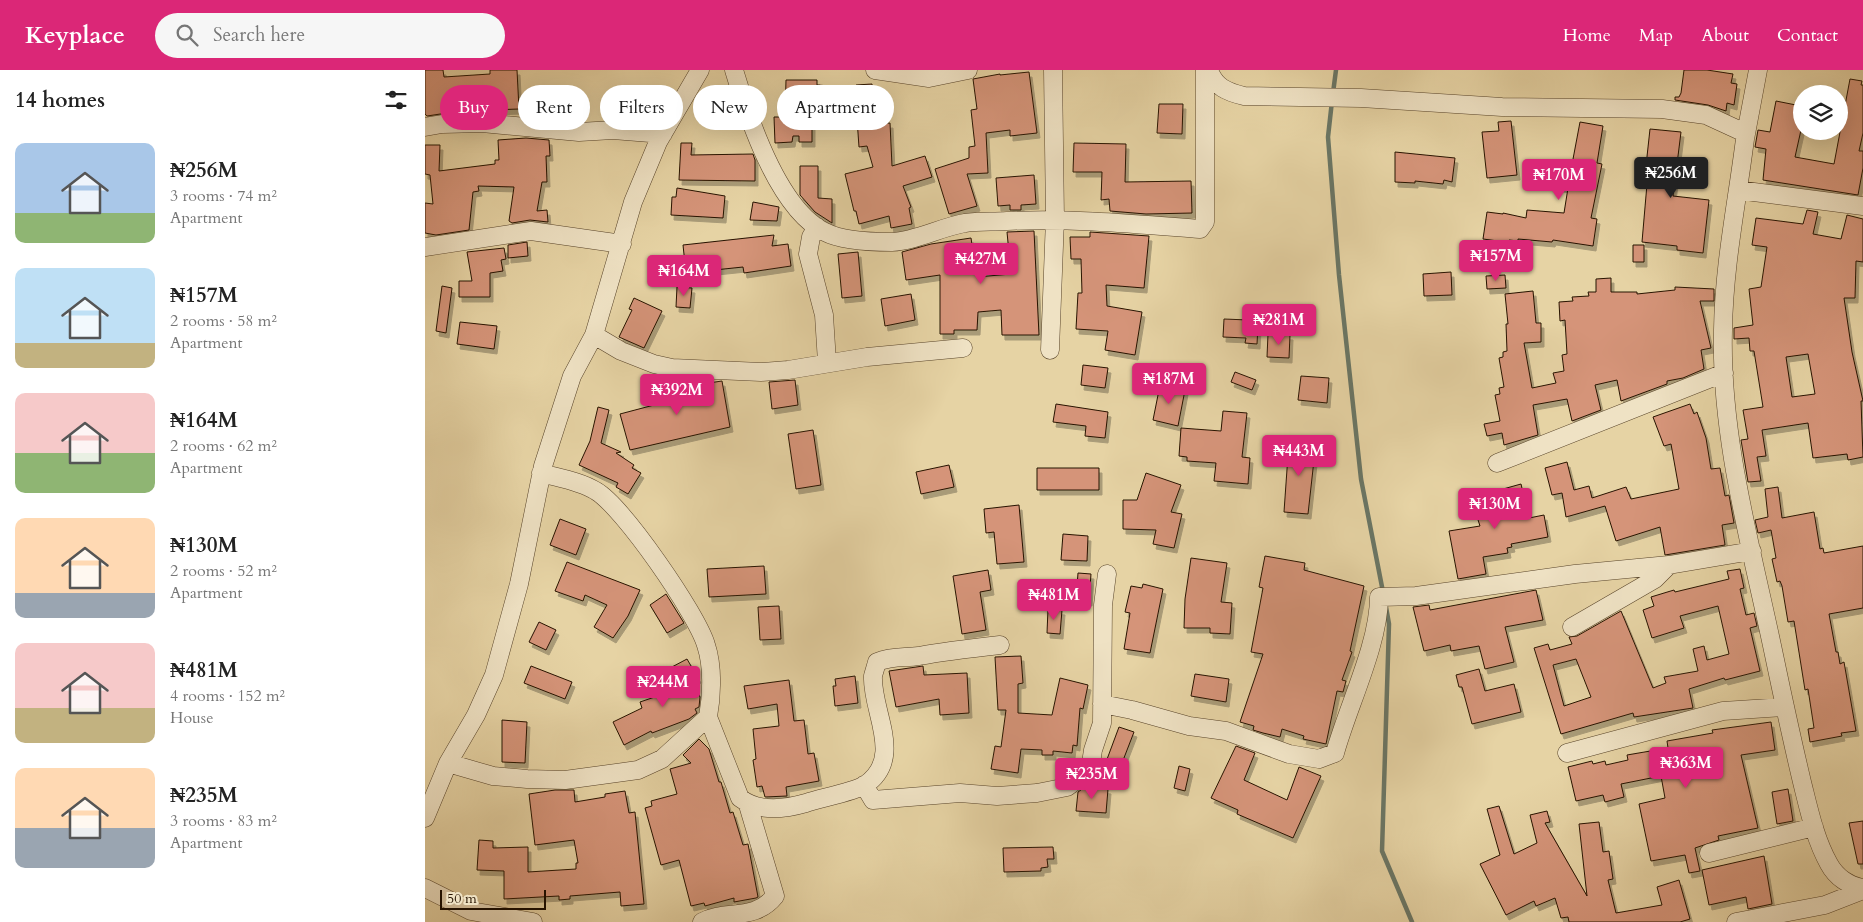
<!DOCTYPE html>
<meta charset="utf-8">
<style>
body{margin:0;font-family:Cardo,serif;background:#f6f6f6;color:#222;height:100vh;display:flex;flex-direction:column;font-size:19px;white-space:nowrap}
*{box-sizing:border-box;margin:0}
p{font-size:16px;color:#767676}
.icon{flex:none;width:28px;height:28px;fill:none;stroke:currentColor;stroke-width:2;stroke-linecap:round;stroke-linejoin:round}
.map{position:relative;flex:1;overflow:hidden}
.details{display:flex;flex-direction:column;background:#fff;width:425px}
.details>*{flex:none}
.guide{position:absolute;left:15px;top:15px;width:475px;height:45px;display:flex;gap:10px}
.buttons{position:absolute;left:1368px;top:15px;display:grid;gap:10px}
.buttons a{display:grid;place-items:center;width:55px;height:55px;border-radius:50%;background:#fff;box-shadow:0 5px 20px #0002;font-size:25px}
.scale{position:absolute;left:15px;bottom:12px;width:106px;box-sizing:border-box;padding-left:5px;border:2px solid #271300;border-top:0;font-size:14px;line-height:18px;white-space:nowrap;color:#271300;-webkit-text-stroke:4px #efe2c4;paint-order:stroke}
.price{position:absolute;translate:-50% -42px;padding:0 11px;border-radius:5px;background:#db2777;color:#fff;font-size:16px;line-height:32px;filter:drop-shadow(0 1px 2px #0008)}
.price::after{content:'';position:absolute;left:50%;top:30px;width:15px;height:11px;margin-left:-8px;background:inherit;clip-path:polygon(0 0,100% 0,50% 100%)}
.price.current{background:#222;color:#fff}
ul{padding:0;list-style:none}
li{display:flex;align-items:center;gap:15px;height:125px;padding:0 15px}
li span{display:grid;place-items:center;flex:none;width:140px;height:100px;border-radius:10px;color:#555}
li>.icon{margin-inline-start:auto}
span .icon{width:60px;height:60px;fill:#fffc;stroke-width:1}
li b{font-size:21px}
h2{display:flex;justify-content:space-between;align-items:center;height:60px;padding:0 15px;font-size:21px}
.chip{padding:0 18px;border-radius:22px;background:#fff;box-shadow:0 5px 20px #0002;font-size:18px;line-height:45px}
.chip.current{background:#db2777;color:#fff}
header{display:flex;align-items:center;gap:30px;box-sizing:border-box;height:70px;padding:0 25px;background:#db2777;color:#fff}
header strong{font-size:24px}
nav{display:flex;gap:28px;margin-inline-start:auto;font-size:18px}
.search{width:350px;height:45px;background:#f6f6f6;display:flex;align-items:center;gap:12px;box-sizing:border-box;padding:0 18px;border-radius:28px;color:#767676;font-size:19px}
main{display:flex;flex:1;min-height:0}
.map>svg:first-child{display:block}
</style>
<header>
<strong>Keyplace</strong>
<div class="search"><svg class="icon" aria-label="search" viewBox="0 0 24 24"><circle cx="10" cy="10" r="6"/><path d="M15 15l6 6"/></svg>Search here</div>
<nav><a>Home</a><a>Map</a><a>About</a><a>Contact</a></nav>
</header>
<main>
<section class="details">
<h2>14 homes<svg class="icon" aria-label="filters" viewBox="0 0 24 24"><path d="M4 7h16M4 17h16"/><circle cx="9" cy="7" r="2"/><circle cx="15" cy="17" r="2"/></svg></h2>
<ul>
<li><span style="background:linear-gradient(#a9c7e8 70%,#8fb573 0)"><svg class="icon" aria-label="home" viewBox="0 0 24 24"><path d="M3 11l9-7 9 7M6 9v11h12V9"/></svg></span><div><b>₦256M</b><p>3 rooms · 74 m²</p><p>Apartment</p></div></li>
<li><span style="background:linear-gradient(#bfe0f5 75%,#c2b280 0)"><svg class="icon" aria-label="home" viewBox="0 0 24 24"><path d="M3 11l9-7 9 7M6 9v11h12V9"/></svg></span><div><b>₦157M</b><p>2 rooms · 58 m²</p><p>Apartment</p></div></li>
<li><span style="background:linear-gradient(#f6c9c9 60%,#8fb573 0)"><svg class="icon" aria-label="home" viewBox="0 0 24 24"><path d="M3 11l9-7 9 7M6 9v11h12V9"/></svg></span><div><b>₦164M</b><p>2 rooms · 62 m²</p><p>Apartment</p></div></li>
<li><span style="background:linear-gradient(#ffd9b3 75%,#9aa5b1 0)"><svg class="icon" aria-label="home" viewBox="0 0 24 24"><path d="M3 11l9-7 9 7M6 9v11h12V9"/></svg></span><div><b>₦130M</b><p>2 rooms · 52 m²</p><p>Apartment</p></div></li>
<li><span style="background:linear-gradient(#f6c9c9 65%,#c2b280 0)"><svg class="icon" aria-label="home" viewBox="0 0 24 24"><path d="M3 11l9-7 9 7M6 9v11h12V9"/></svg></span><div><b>₦481M</b><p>4 rooms · 152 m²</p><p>House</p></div></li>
<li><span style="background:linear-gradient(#ffd9b3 60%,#9aa5b1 0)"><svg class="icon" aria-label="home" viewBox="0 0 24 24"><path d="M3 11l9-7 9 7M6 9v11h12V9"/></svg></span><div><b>₦235M</b><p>3 rooms · 83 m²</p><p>Apartment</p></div></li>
</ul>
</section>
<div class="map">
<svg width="1438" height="852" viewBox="0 0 1438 852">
<defs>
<filter id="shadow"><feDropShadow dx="3" dy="5" stdDeviation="0" flood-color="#0004"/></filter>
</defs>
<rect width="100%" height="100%" fill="#e6d3a4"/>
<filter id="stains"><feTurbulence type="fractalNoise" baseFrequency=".004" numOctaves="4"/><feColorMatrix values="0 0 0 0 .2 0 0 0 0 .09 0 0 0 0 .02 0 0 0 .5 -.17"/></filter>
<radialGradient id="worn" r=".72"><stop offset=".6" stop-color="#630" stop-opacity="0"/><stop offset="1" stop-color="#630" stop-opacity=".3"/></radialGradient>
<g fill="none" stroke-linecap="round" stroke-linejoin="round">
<path stroke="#6a7665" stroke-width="4.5" d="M908,23L911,0
M907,31L903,67L914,205L936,409L958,522
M961,537L964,554L957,781L987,852"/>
</g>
<path fill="#d59479" stroke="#271300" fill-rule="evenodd" filter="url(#shadow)" d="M0,0H18L19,7L65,4V0H92L94,39L66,40V38L22,41V43L2,46L0,44Z
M1259,0H1282L1308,4L1306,13L1312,14L1309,35L1302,33L1301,41L1283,35L1250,30V27H1254L1256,23Z
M604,2L612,63L585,66V60L561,63L563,103L542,104L552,136L524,144L510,99L544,88V77L550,76L546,40L552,39L548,9L575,4V5Z
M1425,9L1437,11L1436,15H1438V63L1434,81H1438V98L1433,125L1338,110L1341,79L1330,77L1333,60L1345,62L1351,31L1376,36V60L1370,87L1409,94Z
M361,10H392V15L431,18V15L447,14L449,54L465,53L467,96L500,86L507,107L478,116L486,137L484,138L487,154L466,158L464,146L434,154L431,141H429L420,104L448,97L442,76L434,77L432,49L387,45V72H374V66H368L367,72L350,73L349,47H360Z
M303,17L310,40L292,43L289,20Z
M734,34H758L757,64L732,63Z
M1086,51L1092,105L1062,108L1057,62L1074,61L1073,52Z
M1155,52L1178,56L1172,93L1177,94L1166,148L1172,149L1168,176L1128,170L1127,172L1093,169V171L1084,170L1083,176L1072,175L1073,171L1058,169L1062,142L1078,144V143L1101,148L1102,140L1139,143L1143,118L1105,113L1106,100L1145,105Z
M1225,59L1256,62L1248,126L1284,130L1278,183L1252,180V176L1217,172L1222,114H1219Z
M101,68L124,70L125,86H121L122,112H117L112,141L122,140L123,152L105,150L87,153L84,151L89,117L53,116L54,121L48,122L44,160L11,165L0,163V133L8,134L5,105L0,104V75H15L14,101L70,94V90H74L73,70Z
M256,73H267L266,85L328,84L330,90V111L254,110Z
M649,73L701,74L700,112L766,111L767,143L721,144L685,141L684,129L676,130L677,102H648Z
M970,82L1030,88L1027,112L1019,110L1018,114L990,111V113L970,112Z
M375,96H393V128L407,129V153L390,142L375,125Z
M609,105L611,134L596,135V140H585V135L573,136L571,108Z
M252,118L300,126L298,148L246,145L247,127H251Z
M328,132L354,137L352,151L325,150Z
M1382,140L1393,142L1388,164L1416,169L1422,145L1438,149V192L1431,191L1430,228H1419L1427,282L1438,331H1436L1438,387L1423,390L1422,384L1388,388L1383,353L1337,360L1341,386L1332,387L1336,411L1323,412L1316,370L1323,369L1318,340L1338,337L1329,281H1325L1324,268L1309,269V258L1328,255L1324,219L1336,217L1342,177L1327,175L1331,148L1378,154ZM1383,284L1390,324L1367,327L1361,287Z
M609,161L614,265H577L576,240L553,242L552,260H529V264H515V205L481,210L477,182L506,174L546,168L552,207L586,204L582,162Z
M665,162L724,166L719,218L681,215L682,236L717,242L710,285L680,280L683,261L651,259L653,223H657L656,189H646L645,167H665Z
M349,165L347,176L363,174L366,196L319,203L318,197L261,203L258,175Z
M102,172L103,186L83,188V175Z
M1208,175H1219V192H1208Z
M79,178L81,189L76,190L78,201L65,203V227H34V211H47L42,182Z
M433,182L437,226L417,228L413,184Z
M1026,202L1027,225L999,226L998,204Z
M1080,205L1081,218L1062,219L1061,206Z
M1186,208V222H1212V224L1250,220V217L1289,219V231H1275L1286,278L1276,280L1279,299L1258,308L1242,311V314L1196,331L1192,310L1170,315L1176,340L1147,351L1142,329L1108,335L1113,365L1079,375L1077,363L1062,366L1059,354L1075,351L1070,325L1075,324L1074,318L1079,317L1074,288L1078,287V282L1082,281L1081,254H1083L1080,224L1108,221L1111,253H1116V272L1099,273L1107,318L1131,313L1128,303L1139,301L1137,285L1142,284L1140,250L1135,251L1134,232L1148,231L1147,227L1164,226L1163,222H1171V209Z
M17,216L27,218L21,263L11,261Z
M252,217L267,218L265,238L251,237Z
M486,224L490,250L460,256L456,229Z
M209,228L237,241L219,278L194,267L207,240L204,239Z
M799,249L823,250L822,256H833L832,274L820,273L821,268L798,267Z
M35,252L72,256L69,279L32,274Z
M843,264L865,265L864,288L842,287Z
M658,295L683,298L680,318L656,315Z
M810,302L831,310L827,320L806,312Z
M876,306L904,308L902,333L873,330Z
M370,310L373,335L347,339L344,312Z
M297,311L305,357L205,380L195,344L229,335L227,325L278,317L277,314Z
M735,315L760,320L753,356L728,350Z
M631,334L683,342L680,368L660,366L661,356L628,352Z
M1265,334L1269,344L1272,342L1281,368L1286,399L1295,398L1300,426L1304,425L1309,453L1297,455L1300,475L1240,485L1235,457L1191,471L1180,436L1141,447L1137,423L1127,425L1120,398L1142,392L1149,420L1164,416L1167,428L1201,417L1206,429L1254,419L1246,374L1239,376L1228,347Z
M173,337L184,340L176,373L196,382L191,383L209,395L207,398L216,403L203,424L191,417L193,413L154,395L165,371Z
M798,341L822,343L817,387L825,388L823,414L789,411L791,393L762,391V387L754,386L756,358L796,361Z
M388,360L396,415L371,419L363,364Z
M864,371L891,372L883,444L859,442Z
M524,395L529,417L496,424L491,402Z
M612,398H674V420H612Z
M721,403L756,415L746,442L757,444L749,478L728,474L731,460L698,459V430H712Z
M1096,414L1104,448L1119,445L1123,467L1086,474L1087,477L1082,478L1083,483L1058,487L1061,504L1033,509L1024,461L1055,456L1046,428Z
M1353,417L1357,448L1389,442L1395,479L1398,478L1399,483L1438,476V538L1404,544L1411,582H1413L1415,594L1419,592L1431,661L1416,663L1417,666L1385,672L1383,659L1389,658L1383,619L1380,620L1369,551L1363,552L1357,516L1355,511L1352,512L1347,489L1351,488L1346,460L1333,463L1330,450L1343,447L1340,419Z
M594,435L599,492L572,494L569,462L561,463L559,439Z
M135,449L161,459L151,485L125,475Z
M638,464L663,466L662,491L636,490Z
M840,486L880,493L879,500L939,516L925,581L927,582L917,610L921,611L918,622L912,621L901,674L878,669L879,666L857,659L855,667L838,663L828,660L829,656L815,652L838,584L826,582L838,518L834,517Z
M766,488L802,493L796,532L807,533L805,564L785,563V558H759L760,529Z
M142,492L215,520L203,546L188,568L169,557L182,535L160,525L158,531L130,521Z
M339,496L341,524L284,527L282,499Z
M1315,499L1319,518L1315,519L1321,545L1329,543L1332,556L1325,558L1335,601L1300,610L1299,608L1264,619L1268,638L1209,647L1208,643L1136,664L1109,578L1123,574L1125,580L1147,574L1144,567L1152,566L1196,541L1228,618L1241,613L1239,607L1273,601L1268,579L1279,576L1282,590L1304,584L1293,536L1255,546L1259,558L1227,568L1218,540L1229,536L1226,527L1249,520L1250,522L1304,509L1302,501ZM1151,589L1166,627L1139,636L1128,595Z
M563,500L566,520L555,522L561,560L537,564L528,506Z
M653,503L666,504L664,531L651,530Z
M718,514L738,519L725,583L699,579L705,543L700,542L706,516L717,518Z
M1111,520L1118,550L1080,557L1089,592L1060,599L1054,576L1026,581L1025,575L999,581L988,537L1004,535L1005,540Z
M241,524L259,553L242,563L225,535Z
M354,536L356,569L335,570L333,537Z
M623,539L637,540L635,564L622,563Z
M114,552L131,560L121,580L104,572Z
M596,586L598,613L593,614V643L627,645L635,608L663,615L658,639L655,638L652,676L648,675L647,683L628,681V685H617V680L596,679L593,703L566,699L570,676L576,677L581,640H573L570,587Z
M262,589L273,608L267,611L275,627L274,637L270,639L272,643L264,649L227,663L226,661L199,675L188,652L217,638L215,632L256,618L245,598Z
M106,596L147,612L140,629L99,613Z
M498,596L499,605L542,603L544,643L515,645L514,629L471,637L464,601Z
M1054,599L1060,621L1089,614L1096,642L1047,654L1037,617H1034L1031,605Z
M770,604L804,609L801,632L766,626Z
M430,606L433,633L410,636L408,616H411L410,609Z
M364,610L369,651L379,650L383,684L389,683L394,711L361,717L362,726L340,727L337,716L332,717L328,690L331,689L328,659L354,656L352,634L323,639L319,616Z
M77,650L102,652L100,693L77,692Z
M1346,652L1350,680L1316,685L1333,758L1293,766L1294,770L1270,778L1275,801L1264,803L1260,785L1226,791L1214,734L1240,728L1236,706L1196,714L1199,727L1180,732L1178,725L1151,731L1143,697L1167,691L1168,694L1180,691L1181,695L1203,690L1202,685L1243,678L1242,671L1288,663L1287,660Z
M694,657L709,662L692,706L678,700Z
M274,669L284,679L294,712H296L305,743L308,742L318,775L323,774L333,827L331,828L309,832V828L280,836L279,833L266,836L254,790L236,795L220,738L227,736L226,731L252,724L245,699L266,693L258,685Z
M811,676L830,683L819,710L862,730L874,697L896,706L868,768L812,744L813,740L786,728Z
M754,696L765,699L760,721L749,718Z
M660,717L683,719L681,743L651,741L653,722Z
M1363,719L1368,751L1352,754L1347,722Z
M130,720H149L150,732L180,727V724L200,721L204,743L210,742L219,834L196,836L195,822L145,826V829L134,830V826L79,829V801L52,800L54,770L68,771V778L103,777V802L151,799V793H153L149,770L110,775L104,724Z
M1074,736L1089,784L1112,773L1105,745L1122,741L1125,752L1120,753L1162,826L1154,754L1174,752L1178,782L1184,781L1188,809L1183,810L1191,843L1237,835L1232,817L1254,810L1265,849L1255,852H1144L1143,847L1136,848L1130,828L1111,836L1109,831L1081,845L1055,794L1075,785L1062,739Z
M1438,751V794H1433L1424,753Z
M628,777L629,789H622L623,797L616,798V801L579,802L578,778Z
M1339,786L1347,834L1323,839L1321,827L1284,835L1277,800Z"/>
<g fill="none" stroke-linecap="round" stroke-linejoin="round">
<defs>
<path id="minor" d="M309,0C323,47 353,139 400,162C417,171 447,172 467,172C491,171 516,157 540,153C554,151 568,152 582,151C647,148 710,154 775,159L780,152V0
M450,0L504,8L543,0
M784,0C790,17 802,22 819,26L936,28L1077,37L1237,39L1281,45L1318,62L1320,69C1312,133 1299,194 1298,260C1295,369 1327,479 1349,585C1358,628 1367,670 1377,712C1384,740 1390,769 1404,794C1411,807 1424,816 1438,818
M0,57L17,54L57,53L154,62L188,60L238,64
M1320,69L1333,0
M1313,120L1438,136
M392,157L386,167L383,184L399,245L402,292
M0,177L106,161L197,174
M169,265L196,281L229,294L247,298L336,302L363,300L442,287L538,278
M625,280L630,149L628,0
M1072,393L1299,303
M1147,557L1230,509L1244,495L1327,481
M677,634L707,640L764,656L801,661L864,684L894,689L910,683C923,636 954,574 954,527L991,526L1150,504L1244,495
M283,647L315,728C333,742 360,739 381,733C396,728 428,722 440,715C480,688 446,641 448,606C449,602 451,596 452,592C467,586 479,588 494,586C521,581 548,578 575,575
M1142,683L1298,641L1360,637
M23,693L68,706L102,709L140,710L213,700L237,689L283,647C287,625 288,596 281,575C272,544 198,437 171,421C155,411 134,408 116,403
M439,715L448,730L535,723L572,726L612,723L642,717L665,700L668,680L677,653L678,535L682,504
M0,748L23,693L51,645L69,605L94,514L118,396L147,306L169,265L208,132L233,72L275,0
M1284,783L1389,757
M0,818L46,841L108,852
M277,852C301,839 329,852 350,826L323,735
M1311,852L1400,835L1438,820"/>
</defs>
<use href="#minor" stroke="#574329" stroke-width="19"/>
<use href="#minor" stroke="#efe2c4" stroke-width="18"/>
</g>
<rect width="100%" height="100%" filter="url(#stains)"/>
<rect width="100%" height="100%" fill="url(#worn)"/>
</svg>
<div class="buttons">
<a><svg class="icon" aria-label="layers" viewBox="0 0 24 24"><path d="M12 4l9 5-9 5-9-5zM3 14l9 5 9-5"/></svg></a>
</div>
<div class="scale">50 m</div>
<b class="price current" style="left:1246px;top:129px">₦256M</b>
<b class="price" style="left:1134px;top:131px">₦170M</b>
<b class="price" style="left:1071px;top:212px">₦157M</b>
<b class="price" style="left:556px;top:215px">₦427M</b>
<b class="price" style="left:259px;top:227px">₦164M</b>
<b class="price" style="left:854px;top:276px">₦281M</b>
<b class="price" style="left:744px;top:335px">₦187M</b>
<b class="price" style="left:252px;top:346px">₦392M</b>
<b class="price" style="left:874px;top:407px">₦443M</b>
<b class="price" style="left:1070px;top:460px">₦130M</b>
<b class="price" style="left:629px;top:551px">₦481M</b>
<b class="price" style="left:238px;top:638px">₦244M</b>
<b class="price" style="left:1261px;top:719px">₦363M</b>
<b class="price" style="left:667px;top:730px">₦235M</b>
<div class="guide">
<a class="chip current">Buy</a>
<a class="chip">Rent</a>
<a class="chip">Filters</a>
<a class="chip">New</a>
<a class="chip">Apartment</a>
</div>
</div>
</main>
